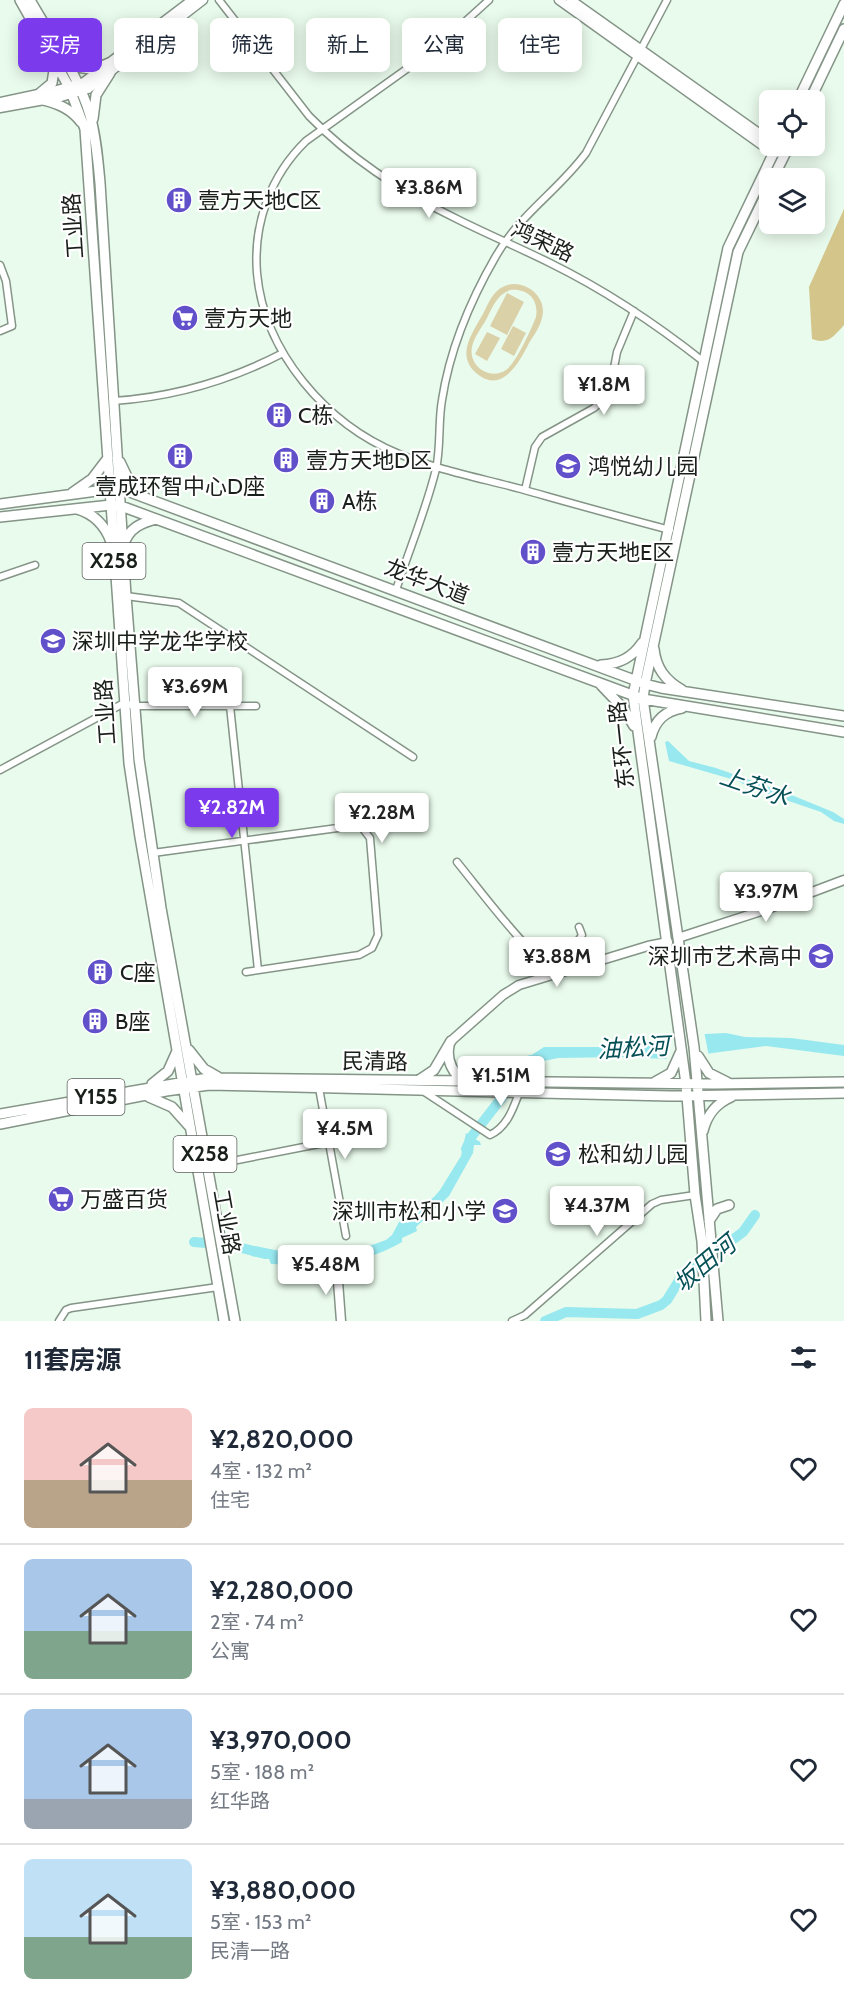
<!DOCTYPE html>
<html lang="zh">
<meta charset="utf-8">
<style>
body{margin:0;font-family:Cabin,"Noto Sans SC",sans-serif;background:#f2f2f3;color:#1f2937;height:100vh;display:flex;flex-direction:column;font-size:22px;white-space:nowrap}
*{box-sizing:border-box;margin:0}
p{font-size:20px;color:#747a83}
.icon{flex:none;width:33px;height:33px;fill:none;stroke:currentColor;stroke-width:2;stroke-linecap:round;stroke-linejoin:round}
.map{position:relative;height:1321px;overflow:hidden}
.panel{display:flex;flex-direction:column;background:#fff;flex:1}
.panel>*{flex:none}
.hud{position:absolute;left:18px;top:18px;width:808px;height:54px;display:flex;gap:12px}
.buttons{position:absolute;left:759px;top:90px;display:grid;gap:12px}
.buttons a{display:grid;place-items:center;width:66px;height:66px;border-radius:9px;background:#fff;box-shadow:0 3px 15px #0003;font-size:30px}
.price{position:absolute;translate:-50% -51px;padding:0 14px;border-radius:6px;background:#fff;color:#222;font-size:20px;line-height:39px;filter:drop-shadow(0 2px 3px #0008)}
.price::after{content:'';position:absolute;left:50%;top:36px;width:18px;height:14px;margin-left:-9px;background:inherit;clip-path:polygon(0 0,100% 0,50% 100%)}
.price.on{background:#7c3aed;color:#fff}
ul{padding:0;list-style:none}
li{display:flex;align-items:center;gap:18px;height:150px;padding:0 24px}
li+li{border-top:2px solid #e0e1e3}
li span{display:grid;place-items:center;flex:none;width:168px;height:120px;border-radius:9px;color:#555}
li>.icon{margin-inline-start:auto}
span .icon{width:72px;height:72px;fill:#fffc;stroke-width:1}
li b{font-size:26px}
h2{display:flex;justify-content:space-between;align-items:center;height:72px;padding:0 24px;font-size:26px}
.pill{padding:0 21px;border-radius:9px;background:#fff;box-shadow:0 3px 15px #0003;font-size:21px;line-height:54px}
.pill.on{background:#7c3aed;color:#fff}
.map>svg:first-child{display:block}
</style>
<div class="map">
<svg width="844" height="1321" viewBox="0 0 844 1321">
<rect width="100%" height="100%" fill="#e9fbec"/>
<path fill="#dbd1a8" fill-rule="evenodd" d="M515,284C532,285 547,300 542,318C540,327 534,335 529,343C519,363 501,396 475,372C456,354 473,332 483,314C487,306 491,296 498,290C503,286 508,284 515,284ZM510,290C528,288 539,300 536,317C531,330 516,363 506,370C490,381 468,366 472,347C474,337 482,327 487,318C493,306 497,295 510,290Z
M507,293L524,302L507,335L490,326Z
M513,326L526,333L514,356L501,349Z
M487,332L500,338L487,361L475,354Z"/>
<path fill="#d4c58a" d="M844,209V325C834,336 828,345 812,339L809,287Z"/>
<path fill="#98e8f0" d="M668,741L689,761L716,768L789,794L833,812L844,819V824L834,821L821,812L753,789L738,781L669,761L665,742Z
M726,1033L745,1037L791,1038L844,1045V1056L766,1046L667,1059L622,1057L558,1058L544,1061L531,1070L520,1069L533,1054L544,1047H611L705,1034Z
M466,1133L480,1142L481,1145H474L473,1153L449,1196L416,1227L417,1231L402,1238V1242C362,1266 316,1266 271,1264L269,1259L251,1256L255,1246L275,1250L309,1253L369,1246L386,1240L392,1235L399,1222L434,1197L440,1190L461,1156Z"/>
<path fill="#e9fbec" d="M704,1031L709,1057L667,1062L664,1036Z"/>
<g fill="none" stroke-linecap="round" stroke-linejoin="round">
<path stroke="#98e8f0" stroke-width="10" d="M466,1149L472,1136L531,1060
M194,1242L230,1245L265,1254
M545,1321L566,1312L637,1314L661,1305L667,1300L680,1279L743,1232L755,1215"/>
<defs>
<path id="street" d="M219,0L309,116C351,159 405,194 459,220C489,235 520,248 550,263C605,290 656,324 704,362
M489,0L436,48L306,141C271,175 253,223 257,273C264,352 326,424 399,454C438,470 480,478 521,489C571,503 620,517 670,530
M0,265L6,281L12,326L0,331
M113,401C174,397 229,381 283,353
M525,490L535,447L542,437L594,408L605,398L610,389L617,352L634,311
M0,577L35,565
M396,590C409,550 426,510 436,469C441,447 438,422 442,400C450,348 470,301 496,256C521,213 558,191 586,153L667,0
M126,596L179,603L413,757
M230,706L258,970
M0,770L124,703L135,706H256
M153,853L360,825L370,838L378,935L372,948L359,955L246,972
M457,862C478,888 499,916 522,941C527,946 533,955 539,958C549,963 577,945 582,935L579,927
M569,949L575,968
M319,1088L346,1236
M423,1091L490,1135C507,1127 513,1109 519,1093
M207,1166L329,1142
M59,1321L66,1310L71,1308L218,1287
M512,1321L525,1315L652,1204L661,1200L695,1195"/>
<path id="secondary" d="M559,0L773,153L786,152
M571,0L770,141
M0,102L57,90L84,82L192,0
M0,108L61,97L88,89L203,0
M678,938L767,909L844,880
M451,1041L503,995L519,985L648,946L668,942
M337,1268L341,1321"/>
<path id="primary" d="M20,0L69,87L85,129L129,763L140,837L224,1321
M30,0C51,37 78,74 90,115C96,137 98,160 100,183L126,596L139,759L161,908L235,1321
M67,60C81,71 92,71 109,63
M40,93L52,83L55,64
M43,100C59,104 71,109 81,122
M798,100L844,4
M810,100L844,29
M93,119L96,95L110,73
M773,178L789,146
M120,462L129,481L143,494
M72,493L92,479L108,458
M0,504L119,488L645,684L661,688L844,716
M77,509C94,514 105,525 111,542
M0,517L111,505L121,506L643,699L844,732
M124,544C129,528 141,523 156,519
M654,649C656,668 665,680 682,690
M601,665C619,664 632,658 642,643
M601,685L623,708L634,726
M651,737C655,720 665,711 682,708
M449,1046C446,1060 453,1075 466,1082
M189,1050L204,1069L218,1077
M698,1056L709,1073L727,1082
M419,1080L434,1070L451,1041
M655,1082L671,1073L681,1051
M152,1084L168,1071L177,1051
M149,1097L172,1107L189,1126
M0,1114L208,1078L714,1084L844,1082
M0,1124L166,1091L209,1085L670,1096L844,1093
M703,1131C707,1115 715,1104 731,1097
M709,1221L717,1209L729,1205
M706,1321L702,1241L695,1195L686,1084L633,695L728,248L777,146
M718,1321L694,1047L643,699L645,684L738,252L770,186"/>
</defs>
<use href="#street" stroke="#849487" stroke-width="9"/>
<use href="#secondary" stroke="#849487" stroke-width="11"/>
<use href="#primary" stroke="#849487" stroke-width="12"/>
<use href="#street" stroke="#fff" stroke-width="6"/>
<use href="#secondary" stroke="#fff" stroke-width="8"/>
<use href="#primary" stroke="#fff" stroke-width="9"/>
</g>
<defs>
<symbol id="building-disc" viewBox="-11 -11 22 22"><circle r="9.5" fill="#6050c9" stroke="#fff"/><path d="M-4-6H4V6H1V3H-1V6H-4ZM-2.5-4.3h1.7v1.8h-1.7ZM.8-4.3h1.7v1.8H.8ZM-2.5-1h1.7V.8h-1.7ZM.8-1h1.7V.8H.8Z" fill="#fff"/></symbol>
<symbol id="supermarket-disc" viewBox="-11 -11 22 22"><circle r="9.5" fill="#6050c9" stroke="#fff"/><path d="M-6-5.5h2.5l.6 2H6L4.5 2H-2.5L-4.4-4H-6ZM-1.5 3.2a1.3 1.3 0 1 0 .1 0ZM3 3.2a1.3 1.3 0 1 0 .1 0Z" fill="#fff"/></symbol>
<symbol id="school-disc" viewBox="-11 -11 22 22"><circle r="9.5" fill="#6050c9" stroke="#fff"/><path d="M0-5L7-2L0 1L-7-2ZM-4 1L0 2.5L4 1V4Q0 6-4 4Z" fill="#fff"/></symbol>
</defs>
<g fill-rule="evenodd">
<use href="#building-disc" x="164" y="185" width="30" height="30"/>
<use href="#supermarket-disc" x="170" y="303" width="30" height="30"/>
<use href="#building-disc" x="264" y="400" width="30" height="30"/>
<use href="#building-disc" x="165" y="441" width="30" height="30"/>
<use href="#building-disc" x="271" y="445" width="30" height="30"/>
<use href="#school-disc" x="553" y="451" width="30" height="30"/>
<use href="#building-disc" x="307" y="486" width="30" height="30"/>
<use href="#building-disc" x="518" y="537" width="30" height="30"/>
<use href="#school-disc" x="38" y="626" width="30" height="30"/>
<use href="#school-disc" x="806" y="941" width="30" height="30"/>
<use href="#building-disc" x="85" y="957" width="30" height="30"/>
<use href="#building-disc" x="80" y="1006" width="30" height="30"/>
<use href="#school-disc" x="543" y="1139" width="30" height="30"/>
<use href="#supermarket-disc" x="46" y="1184" width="30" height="30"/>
<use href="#school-disc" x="490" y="1196" width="30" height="30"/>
</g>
<g text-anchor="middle" stroke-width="4.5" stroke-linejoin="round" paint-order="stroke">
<g fill="#fff" stroke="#5e625f" stroke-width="1.5">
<rect x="82.5" y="543" width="63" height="36" rx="4.5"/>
<rect x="67.5" y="1079" width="57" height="36" rx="4.5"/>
<rect x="173.5" y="1136" width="63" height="36" rx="4.5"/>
</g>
<g font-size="21" font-weight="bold" fill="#191f1a">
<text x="114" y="568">X258</text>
<text x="96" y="1104">Y155</text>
<text x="205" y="1161">X258</text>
</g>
<g font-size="22" fill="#191f1a" stroke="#fff" text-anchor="start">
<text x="198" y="208">壹方天地C区</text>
<text x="204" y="326">壹方天地</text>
<text x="298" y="423">C栋</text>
<text x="306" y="468">壹方天地D区</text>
<text x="588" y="474">鸿悦幼儿园</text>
<text x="180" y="494" text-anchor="middle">壹成环智中心D座</text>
<text x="342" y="509">A栋</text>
<text x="552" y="560">壹方天地E区</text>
<text x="72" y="649">深圳中学龙华学校</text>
<text x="802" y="964" text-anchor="end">深圳市艺术高中</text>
<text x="120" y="980">C座</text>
<text x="115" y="1029">B座</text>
<text x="578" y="1162">松和幼儿园</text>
<text x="80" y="1207">万盛百货</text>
<text x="486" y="1219" text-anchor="end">深圳市松和小学</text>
</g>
<g font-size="22" fill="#191f1a" stroke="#fff">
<text transform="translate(73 226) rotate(-94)" y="8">工业路</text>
<text transform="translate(543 241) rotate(25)" y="8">鸿荣路</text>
<text transform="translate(427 581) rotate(21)" y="8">龙华大道</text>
<text transform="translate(105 712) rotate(-94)" y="8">工业路</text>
<text transform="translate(621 745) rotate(-96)" y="8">东环一路</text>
<text transform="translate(375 1061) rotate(1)" y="8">民清路</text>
<text transform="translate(227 1222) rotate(80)" y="8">工业路</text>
</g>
<g font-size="24" font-style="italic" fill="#065157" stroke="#fff">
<text transform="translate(755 787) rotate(19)" y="8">上芬水</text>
<text transform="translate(633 1048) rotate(-3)" y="8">油松河</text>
<text transform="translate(705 1264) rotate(-40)" y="8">坂田河</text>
</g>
</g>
</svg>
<div class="buttons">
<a><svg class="icon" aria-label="locate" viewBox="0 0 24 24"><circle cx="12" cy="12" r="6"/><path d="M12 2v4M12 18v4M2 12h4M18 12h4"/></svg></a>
<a><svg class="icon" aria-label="layers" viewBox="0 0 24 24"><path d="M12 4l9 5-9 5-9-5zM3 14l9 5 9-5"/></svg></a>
</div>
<b class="price" style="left:429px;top:219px">¥3.86M</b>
<b class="price" style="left:604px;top:416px">¥1.8M</b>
<b class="price" style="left:195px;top:718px">¥3.69M</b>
<b class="price on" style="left:232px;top:839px">¥2.82M</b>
<b class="price" style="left:382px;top:844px">¥2.28M</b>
<b class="price" style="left:766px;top:923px">¥3.97M</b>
<b class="price" style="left:557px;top:988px">¥3.88M</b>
<b class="price" style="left:501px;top:1107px">¥1.51M</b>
<b class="price" style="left:345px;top:1160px">¥4.5M</b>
<b class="price" style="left:597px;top:1237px">¥4.37M</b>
<b class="price" style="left:326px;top:1296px">¥5.48M</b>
<div class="hud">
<a class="pill on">买房</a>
<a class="pill">租房</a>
<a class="pill">筛选</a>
<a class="pill">新上</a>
<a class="pill">公寓</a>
<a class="pill">住宅</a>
</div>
</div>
<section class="panel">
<h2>11套房源<svg class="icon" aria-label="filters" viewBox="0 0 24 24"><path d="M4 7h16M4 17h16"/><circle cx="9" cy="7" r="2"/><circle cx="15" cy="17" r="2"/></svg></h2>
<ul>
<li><span style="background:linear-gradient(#f6c9c9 60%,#b9a48a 0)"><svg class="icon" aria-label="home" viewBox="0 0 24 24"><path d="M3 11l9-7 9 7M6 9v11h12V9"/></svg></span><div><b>¥2,820,000</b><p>4室 · 132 m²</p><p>住宅</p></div><svg class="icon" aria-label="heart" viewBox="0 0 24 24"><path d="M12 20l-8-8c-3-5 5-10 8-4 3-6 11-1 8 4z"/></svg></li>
<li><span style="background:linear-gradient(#a9c7e8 60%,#7fa58c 0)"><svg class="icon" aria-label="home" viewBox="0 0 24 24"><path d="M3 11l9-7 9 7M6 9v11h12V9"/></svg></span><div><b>¥2,280,000</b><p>2室 · 74 m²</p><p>公寓</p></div><svg class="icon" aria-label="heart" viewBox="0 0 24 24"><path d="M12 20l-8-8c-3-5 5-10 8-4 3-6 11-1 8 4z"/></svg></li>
<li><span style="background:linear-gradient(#a9c7e8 75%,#9aa5b1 0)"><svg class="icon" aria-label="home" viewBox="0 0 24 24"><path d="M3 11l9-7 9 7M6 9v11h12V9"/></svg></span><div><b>¥3,970,000</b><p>5室 · 188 m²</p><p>红华路</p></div><svg class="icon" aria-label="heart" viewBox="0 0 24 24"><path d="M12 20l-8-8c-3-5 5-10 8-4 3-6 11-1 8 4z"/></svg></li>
<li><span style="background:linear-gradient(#bfe0f5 65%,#7fa58c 0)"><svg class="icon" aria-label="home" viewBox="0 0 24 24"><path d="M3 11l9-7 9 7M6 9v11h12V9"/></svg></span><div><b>¥3,880,000</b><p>5室 · 153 m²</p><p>民清一路</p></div><svg class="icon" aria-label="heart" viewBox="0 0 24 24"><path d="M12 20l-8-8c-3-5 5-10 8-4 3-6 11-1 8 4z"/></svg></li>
</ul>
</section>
